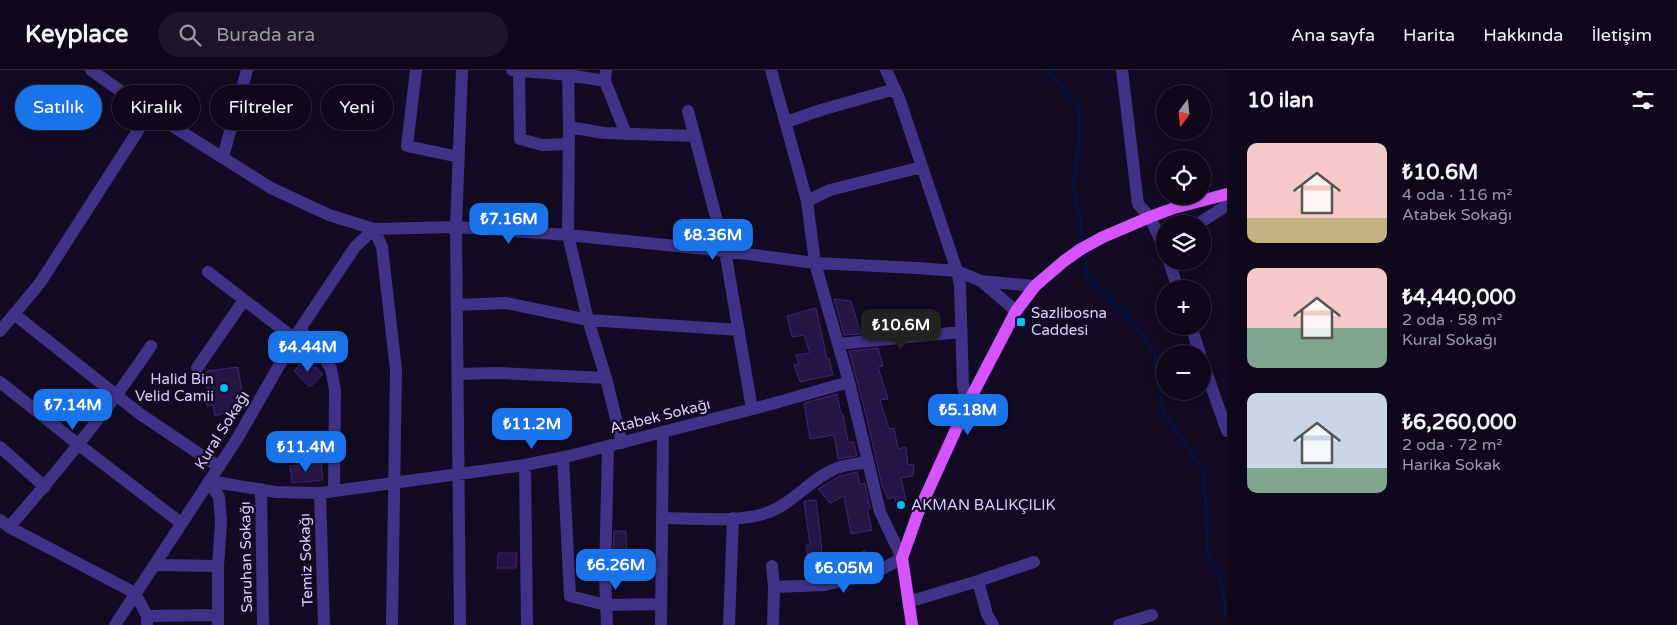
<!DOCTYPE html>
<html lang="tr">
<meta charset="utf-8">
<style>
body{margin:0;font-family:"Varela Round",sans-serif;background:#1c1627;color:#f1f3f6;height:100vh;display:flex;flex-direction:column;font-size:19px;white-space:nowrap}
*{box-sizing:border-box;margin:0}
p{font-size:16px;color:#9b9aa2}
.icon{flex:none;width:28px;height:28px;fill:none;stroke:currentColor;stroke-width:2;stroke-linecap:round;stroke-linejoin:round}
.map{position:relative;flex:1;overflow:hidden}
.side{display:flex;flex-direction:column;background:#0e081a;width:450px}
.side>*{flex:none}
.hud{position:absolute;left:15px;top:15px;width:475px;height:45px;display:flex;gap:10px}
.needle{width:32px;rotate:195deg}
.tools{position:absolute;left:1156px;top:15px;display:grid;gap:10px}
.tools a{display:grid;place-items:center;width:55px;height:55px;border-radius:50%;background:#0e081a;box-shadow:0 2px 12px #0003,0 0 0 1px #2e2939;font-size:25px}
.price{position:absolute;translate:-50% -42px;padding:0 11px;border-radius:10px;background:#1a73e8;color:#fff;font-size:16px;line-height:32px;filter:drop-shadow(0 1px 2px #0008)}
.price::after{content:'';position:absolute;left:50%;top:30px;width:15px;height:11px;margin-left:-8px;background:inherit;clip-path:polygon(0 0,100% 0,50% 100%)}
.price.current{background:#222;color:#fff}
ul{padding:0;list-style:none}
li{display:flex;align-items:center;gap:15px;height:125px;padding:0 20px}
li span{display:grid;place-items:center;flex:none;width:140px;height:100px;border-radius:10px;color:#555}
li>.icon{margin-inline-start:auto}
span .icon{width:60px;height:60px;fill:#fffc;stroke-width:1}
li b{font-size:21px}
h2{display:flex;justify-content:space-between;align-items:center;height:60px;padding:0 20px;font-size:21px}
.tag{padding:0 18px;border-radius:22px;background:#0e081a;box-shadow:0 2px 12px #0003,0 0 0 1px #2e2939;font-size:18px;line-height:45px}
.tag.current{background:#1a73e8;color:#fff}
header{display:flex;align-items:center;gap:30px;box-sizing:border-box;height:70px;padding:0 25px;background:#0e081a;border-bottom:1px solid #2e2939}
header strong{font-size:24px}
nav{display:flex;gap:28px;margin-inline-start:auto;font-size:18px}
.search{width:350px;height:45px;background:#1c1627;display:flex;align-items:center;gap:12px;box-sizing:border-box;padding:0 18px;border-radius:28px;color:#9b9aa2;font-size:19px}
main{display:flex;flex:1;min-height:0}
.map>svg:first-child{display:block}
</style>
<header>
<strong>Keyplace</strong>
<div class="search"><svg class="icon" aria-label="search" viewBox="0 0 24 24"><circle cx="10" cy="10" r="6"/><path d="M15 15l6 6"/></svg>Burada ara</div>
<nav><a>Ana sayfa</a><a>Harita</a><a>Hakkında</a><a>İletişim</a></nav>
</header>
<main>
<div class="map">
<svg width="1227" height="555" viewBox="0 0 1227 555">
<rect width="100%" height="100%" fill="#120b23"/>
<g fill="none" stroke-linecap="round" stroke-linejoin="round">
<path stroke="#051342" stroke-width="3" d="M1046,0L1079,36V73L1073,118L1080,149L1083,175
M1084,181L1087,207L1135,255L1155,285L1163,342L1204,400L1208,486L1220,504L1227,548"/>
</g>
<path fill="#261645" stroke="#3f2574" d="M834,229L851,231L861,264L844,265Z
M816,238L827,289L829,288L833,305L800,312L794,295L799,294L796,285L810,283L804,265L792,267L787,246Z
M878,278L883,296L878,297L888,329L880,330L889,359L894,358L898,379L906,377L908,395L914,394L913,406L901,408L906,430L900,441L894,427L888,429L882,416L866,345L849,281Z
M306,288L323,304L310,317L294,301Z
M238,297L244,337L215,346L213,335L207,336V301Z
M837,324L841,344H843L848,372H854L857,386L838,389L834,365L810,369L804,333Z
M321,393L323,410L292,413L290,396Z
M857,402L860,414L865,413L870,438L867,439L872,460L851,464L844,426L830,433L818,419L840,406Z
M816,430L821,471L823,503L810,504L806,475H810L804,431Z
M614,461H626L627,492L613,491Z
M866,480L870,493L852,501L846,489Z
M498,483H517L516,498H497Z"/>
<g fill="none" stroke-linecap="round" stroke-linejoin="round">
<path stroke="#403286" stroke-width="12" d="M91,0L150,42L271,118L329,145L374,159L456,157L568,165L725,181L815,193L917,198L957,201L981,211
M416,0L407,76L459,87
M512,0L569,5L605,11
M568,0L569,57L568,165L588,250L606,308L622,373
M606,0L605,11L626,64
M771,0L807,131L815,193L849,312L880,442L902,488L873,504L825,515L774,517
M886,0L899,28L957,201L960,215L963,316L967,335
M1122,0L1138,134L1150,147L1165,180
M519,2L520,69L542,75L569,74
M688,41L725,181L752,339
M786,52L821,40L895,19
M569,57L604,63L695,66
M223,87L247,0
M807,131L830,120L922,97
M1198,154L1227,135
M1169,191L1178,219
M208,202L295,269
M457,235L506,233L588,250L739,260
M1016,241L981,211L1035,216
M14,244L140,344L219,397
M1191,256L1200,284
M300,259L324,287L331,299L335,320L334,421
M0,261L40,213L150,42
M838,274L961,262
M1202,290L1227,361
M197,298L244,230
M458,304L497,303L606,308
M0,312L79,375L181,453
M0,377L45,417
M563,388L570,526L606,535L661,534
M525,395L527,555
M209,411L276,422L320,423L525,395L569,386L768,335L849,312
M209,411L219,427L221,452L218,496V555
M261,419L263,555
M320,423L324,555
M662,448C691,448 740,453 766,443C793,434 811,408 837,398C847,394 858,394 868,392
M0,450L9,457L135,523L147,546V555
M9,457C60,399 108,340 151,276
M154,495L218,496
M772,496L774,517L773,555
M978,511L987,544L993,555
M908,532L978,511L1034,492
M147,546L218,545
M115,555L237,369L300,259L355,177L374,159L382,177L396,300L392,555
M460,555L456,157L462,0
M607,555L605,506L608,376
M661,555L663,362
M729,555L733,448
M1119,555L1152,545"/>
<path stroke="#d654ff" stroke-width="12" d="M912,555L902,488L918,443L967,335L1016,241L1035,216L1064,191L1081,179L1103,167L1150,147L1174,138L1227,124"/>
</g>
<g fill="#00bef8" stroke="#120b23" stroke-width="2">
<rect x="1016" y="247" width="10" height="10" rx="2.5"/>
<circle cx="224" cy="318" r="5"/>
<circle cx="901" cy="435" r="5"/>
</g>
<g text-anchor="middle" stroke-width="4.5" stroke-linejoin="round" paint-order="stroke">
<g font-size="15" fill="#d9cdff" stroke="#120b23" text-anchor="start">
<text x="1031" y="248">Sazlibosna<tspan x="1031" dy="17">Caddesi</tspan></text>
<text x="214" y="314" text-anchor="end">Halid Bin<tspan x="214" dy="17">Velid Camii</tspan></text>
<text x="911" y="440">AKMAN BALIKÇILIK</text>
</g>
<g font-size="15" fill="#d9cdff" stroke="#120b23">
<text transform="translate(660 346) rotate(-14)" y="5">Atabek Sokağı</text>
<text transform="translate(222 360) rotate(-58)" y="5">Kural Sokağı</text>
<text transform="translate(246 487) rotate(-91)" y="5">Saruhan Sokağı</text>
<text transform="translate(306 490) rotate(-92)" y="5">Temiz Sokağı</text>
</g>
</g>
</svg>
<div class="tools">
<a><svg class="needle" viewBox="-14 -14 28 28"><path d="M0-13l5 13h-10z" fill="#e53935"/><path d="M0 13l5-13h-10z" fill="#9b9aa2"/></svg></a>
<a><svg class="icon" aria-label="locate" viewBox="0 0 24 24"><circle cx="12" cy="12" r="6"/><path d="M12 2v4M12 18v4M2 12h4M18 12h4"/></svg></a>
<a><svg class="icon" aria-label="layers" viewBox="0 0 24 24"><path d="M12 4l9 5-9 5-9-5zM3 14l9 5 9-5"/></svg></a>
<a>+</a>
<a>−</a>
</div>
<b class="price" style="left:509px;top:175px">₺7.16M</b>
<b class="price" style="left:713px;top:191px">₺8.36M</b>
<b class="price current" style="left:901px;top:281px">₺10.6M</b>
<b class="price" style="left:308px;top:303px">₺4.44M</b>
<b class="price" style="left:73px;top:361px">₺7.14M</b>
<b class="price" style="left:968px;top:366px">₺5.18M</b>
<b class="price" style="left:532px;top:380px">₺11.2M</b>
<b class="price" style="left:306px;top:403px">₺11.4M</b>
<b class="price" style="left:616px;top:521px">₺6.26M</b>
<b class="price" style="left:844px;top:524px">₺6.05M</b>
<div class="hud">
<a class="tag current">Satılık</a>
<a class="tag">Kiralık</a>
<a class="tag">Filtreler</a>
<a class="tag">Yeni</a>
</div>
</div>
<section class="side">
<h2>10 ilan<svg class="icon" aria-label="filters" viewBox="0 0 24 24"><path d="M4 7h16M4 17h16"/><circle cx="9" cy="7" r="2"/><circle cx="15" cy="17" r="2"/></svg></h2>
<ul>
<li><span style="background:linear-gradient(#f6c9c9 75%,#c2b280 0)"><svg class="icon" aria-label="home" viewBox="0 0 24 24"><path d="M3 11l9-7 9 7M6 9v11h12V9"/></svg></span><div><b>₺10.6M</b><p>4 oda · 116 m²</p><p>Atabek Sokağı</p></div></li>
<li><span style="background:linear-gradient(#f6c9c9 60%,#7fa58c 0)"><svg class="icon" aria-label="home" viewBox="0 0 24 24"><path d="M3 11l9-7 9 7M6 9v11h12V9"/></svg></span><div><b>₺4,440,000</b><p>2 oda · 58 m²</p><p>Kural Sokağı</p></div></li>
<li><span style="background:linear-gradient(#c9d6e8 75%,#7fa58c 0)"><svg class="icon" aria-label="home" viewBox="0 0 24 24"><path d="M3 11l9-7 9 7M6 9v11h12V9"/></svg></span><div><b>₺6,260,000</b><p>2 oda · 72 m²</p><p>Harika Sokak</p></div></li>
</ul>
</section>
</main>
